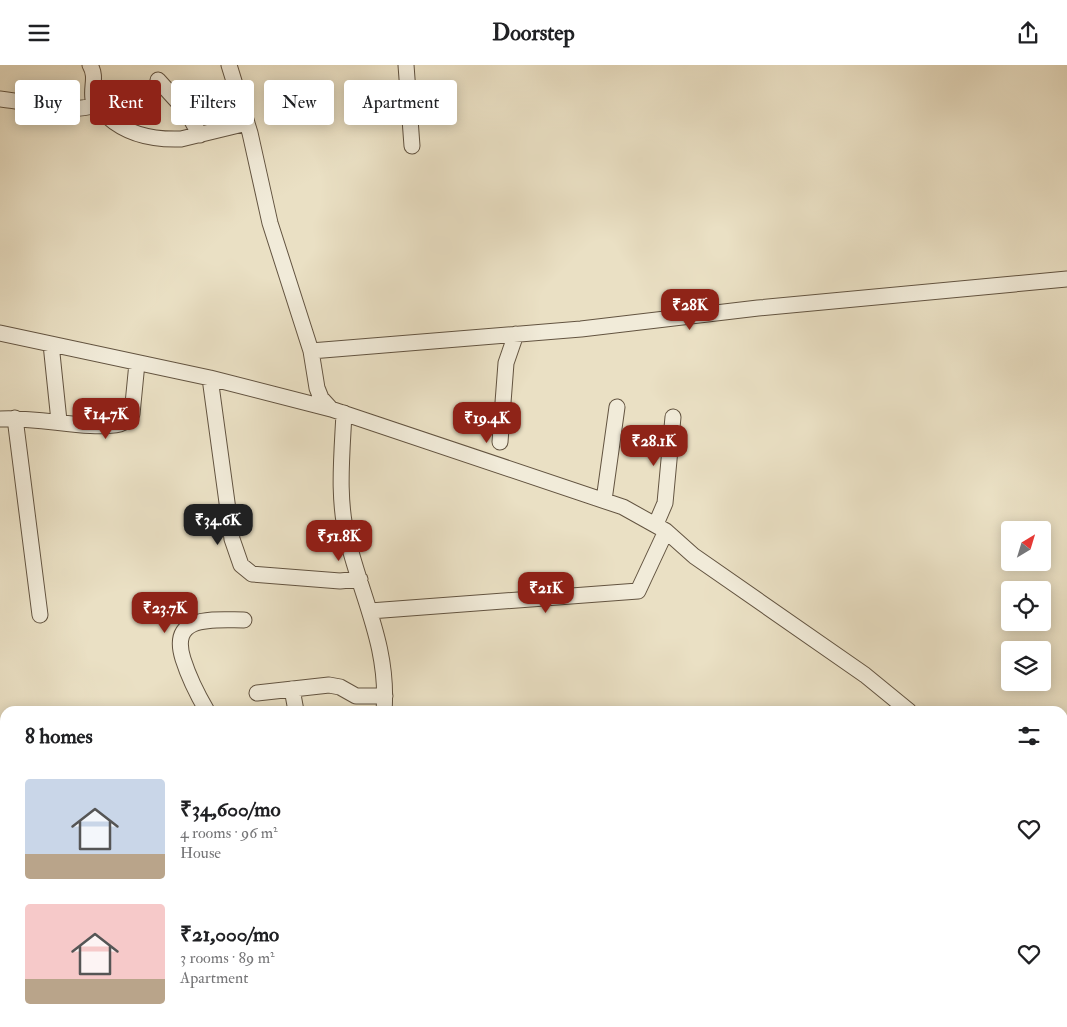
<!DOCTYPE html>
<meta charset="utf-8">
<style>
body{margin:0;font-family:"IM FELL Double Pica",serif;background:#f2f2f2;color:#202124;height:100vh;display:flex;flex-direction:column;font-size:19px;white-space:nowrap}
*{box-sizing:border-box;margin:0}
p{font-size:16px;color:#757577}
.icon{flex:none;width:28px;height:28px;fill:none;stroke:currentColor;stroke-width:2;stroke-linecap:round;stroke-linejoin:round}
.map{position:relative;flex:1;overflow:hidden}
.panel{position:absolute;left:0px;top:641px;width:1068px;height:321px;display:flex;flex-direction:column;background:#fff;border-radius:15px 15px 0 0;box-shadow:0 2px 12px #0003}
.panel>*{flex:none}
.top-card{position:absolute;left:15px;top:15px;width:500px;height:45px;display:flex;gap:10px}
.needle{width:32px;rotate:38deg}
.controls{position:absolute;left:1001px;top:456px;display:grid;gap:10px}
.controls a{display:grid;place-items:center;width:50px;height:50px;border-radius:5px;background:#fff;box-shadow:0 2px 12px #0003;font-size:25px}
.price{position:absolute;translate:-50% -42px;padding:0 11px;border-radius:10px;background:#8f2418;color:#fff;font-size:16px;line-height:32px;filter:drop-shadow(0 1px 2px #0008)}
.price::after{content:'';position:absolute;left:50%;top:30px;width:15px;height:11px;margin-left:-8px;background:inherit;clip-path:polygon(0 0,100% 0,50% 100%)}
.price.current{background:#222;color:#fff}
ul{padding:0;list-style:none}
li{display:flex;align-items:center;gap:15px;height:125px;padding:0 25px}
li span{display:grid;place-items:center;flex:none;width:140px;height:100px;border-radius:5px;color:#555}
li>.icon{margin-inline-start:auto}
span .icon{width:60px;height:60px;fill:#fffc;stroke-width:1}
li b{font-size:21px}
h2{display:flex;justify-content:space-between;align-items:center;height:60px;padding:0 25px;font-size:21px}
.tag{padding:0 18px;border-radius:5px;background:#fff;box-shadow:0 2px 12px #0003;font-size:18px;line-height:45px}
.tag.current{background:#8f2418;color:#fff}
header{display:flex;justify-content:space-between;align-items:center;height:65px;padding:0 25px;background:#fff;font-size:22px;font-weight:700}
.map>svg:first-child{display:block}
</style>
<header><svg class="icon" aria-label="menu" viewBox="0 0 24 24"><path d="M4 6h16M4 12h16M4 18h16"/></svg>Doorstep<svg class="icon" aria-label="share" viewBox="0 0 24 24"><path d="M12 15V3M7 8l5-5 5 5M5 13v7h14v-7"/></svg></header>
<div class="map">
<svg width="1067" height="962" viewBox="0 0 1067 962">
<rect width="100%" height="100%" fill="#eae0c4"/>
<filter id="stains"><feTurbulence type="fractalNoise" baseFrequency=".004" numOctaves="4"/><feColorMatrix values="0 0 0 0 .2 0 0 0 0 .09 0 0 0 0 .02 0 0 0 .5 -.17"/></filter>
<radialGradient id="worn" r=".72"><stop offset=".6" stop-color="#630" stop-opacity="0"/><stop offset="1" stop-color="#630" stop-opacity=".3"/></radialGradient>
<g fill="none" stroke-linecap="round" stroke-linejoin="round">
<defs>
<path id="minor" d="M90,0C97,12 91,21 93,34C95,42 102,47 108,52C128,70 154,75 181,74L247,58
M229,0L250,68L270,158L311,286L317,323L321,333L331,344L623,442L666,466L694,491L865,610L909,646
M406,0L412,81
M158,15L187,47L200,70
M0,34C32,37 64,50 96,40
M0,268L210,313L331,344
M51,279L59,356
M311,286L581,264L758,243L1067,214
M210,313L232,474L241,500L252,509L340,516L360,514
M344,348C342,390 337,435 348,476C363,536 389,583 384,646
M15,353L40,550
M0,354C37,351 89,366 120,359C126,357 129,354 132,349L137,298
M500,377L506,298L516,269
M604,435L617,342
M656,459L665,438L673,352
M370,546L638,526L666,466
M292,624L296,646
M257,628L329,620L340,622L356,631H385
M207,646C197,629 189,613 183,594C169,549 214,555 244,555
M0,683L5,700
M0,732L5,779
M1062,743L1067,747
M1062,804L1067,802
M1062,862L1067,861
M1062,916L1067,915
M24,958V962
M505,958L507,962
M569,958L570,962
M676,958L678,962
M731,958L733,962
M1004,958L1005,962
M212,962L220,958"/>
</defs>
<use href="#minor" stroke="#635441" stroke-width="17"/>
<use href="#minor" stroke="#f1ebd9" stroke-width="15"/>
</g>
<rect width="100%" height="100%" filter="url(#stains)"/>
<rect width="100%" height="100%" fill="url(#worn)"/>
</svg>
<div class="controls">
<a><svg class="needle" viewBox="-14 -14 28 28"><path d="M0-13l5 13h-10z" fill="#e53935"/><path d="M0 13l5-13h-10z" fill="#757577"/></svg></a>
<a><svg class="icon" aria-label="locate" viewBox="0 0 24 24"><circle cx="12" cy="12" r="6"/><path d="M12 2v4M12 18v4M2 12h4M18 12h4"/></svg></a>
<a><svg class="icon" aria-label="layers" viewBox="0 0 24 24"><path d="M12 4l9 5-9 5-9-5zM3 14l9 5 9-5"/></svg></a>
</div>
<b class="price" style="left:690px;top:266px">₹28K</b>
<b class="price" style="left:106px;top:375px">₹14.7K</b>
<b class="price" style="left:487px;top:379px">₹19.4K</b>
<b class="price" style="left:654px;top:402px">₹28.1K</b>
<b class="price current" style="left:218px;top:481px">₹34.6K</b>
<b class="price" style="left:339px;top:497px">₹51.8K</b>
<b class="price" style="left:546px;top:549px">₹21K</b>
<b class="price" style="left:165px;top:569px">₹23.7K</b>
<div class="top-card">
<a class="tag">Buy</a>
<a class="tag current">Rent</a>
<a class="tag">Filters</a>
<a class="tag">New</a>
<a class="tag">Apartment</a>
</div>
<section class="panel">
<h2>8 homes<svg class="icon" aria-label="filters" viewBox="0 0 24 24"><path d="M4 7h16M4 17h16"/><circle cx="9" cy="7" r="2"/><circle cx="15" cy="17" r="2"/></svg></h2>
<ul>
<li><span style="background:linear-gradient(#c9d6e8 75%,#b9a48a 0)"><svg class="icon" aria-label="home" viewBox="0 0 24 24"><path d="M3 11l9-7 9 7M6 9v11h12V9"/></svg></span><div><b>₹34,600/mo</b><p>4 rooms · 96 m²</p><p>House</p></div><svg class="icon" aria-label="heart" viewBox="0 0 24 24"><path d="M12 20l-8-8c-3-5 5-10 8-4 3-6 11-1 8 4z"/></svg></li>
<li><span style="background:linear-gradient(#f6c9c9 75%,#b9a48a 0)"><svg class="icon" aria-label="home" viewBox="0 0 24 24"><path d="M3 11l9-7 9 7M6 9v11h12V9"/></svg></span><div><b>₹21,000/mo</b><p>3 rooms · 89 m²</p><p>Apartment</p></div><svg class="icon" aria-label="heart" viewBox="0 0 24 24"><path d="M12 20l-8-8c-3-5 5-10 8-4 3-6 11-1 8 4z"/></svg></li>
</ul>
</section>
</div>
